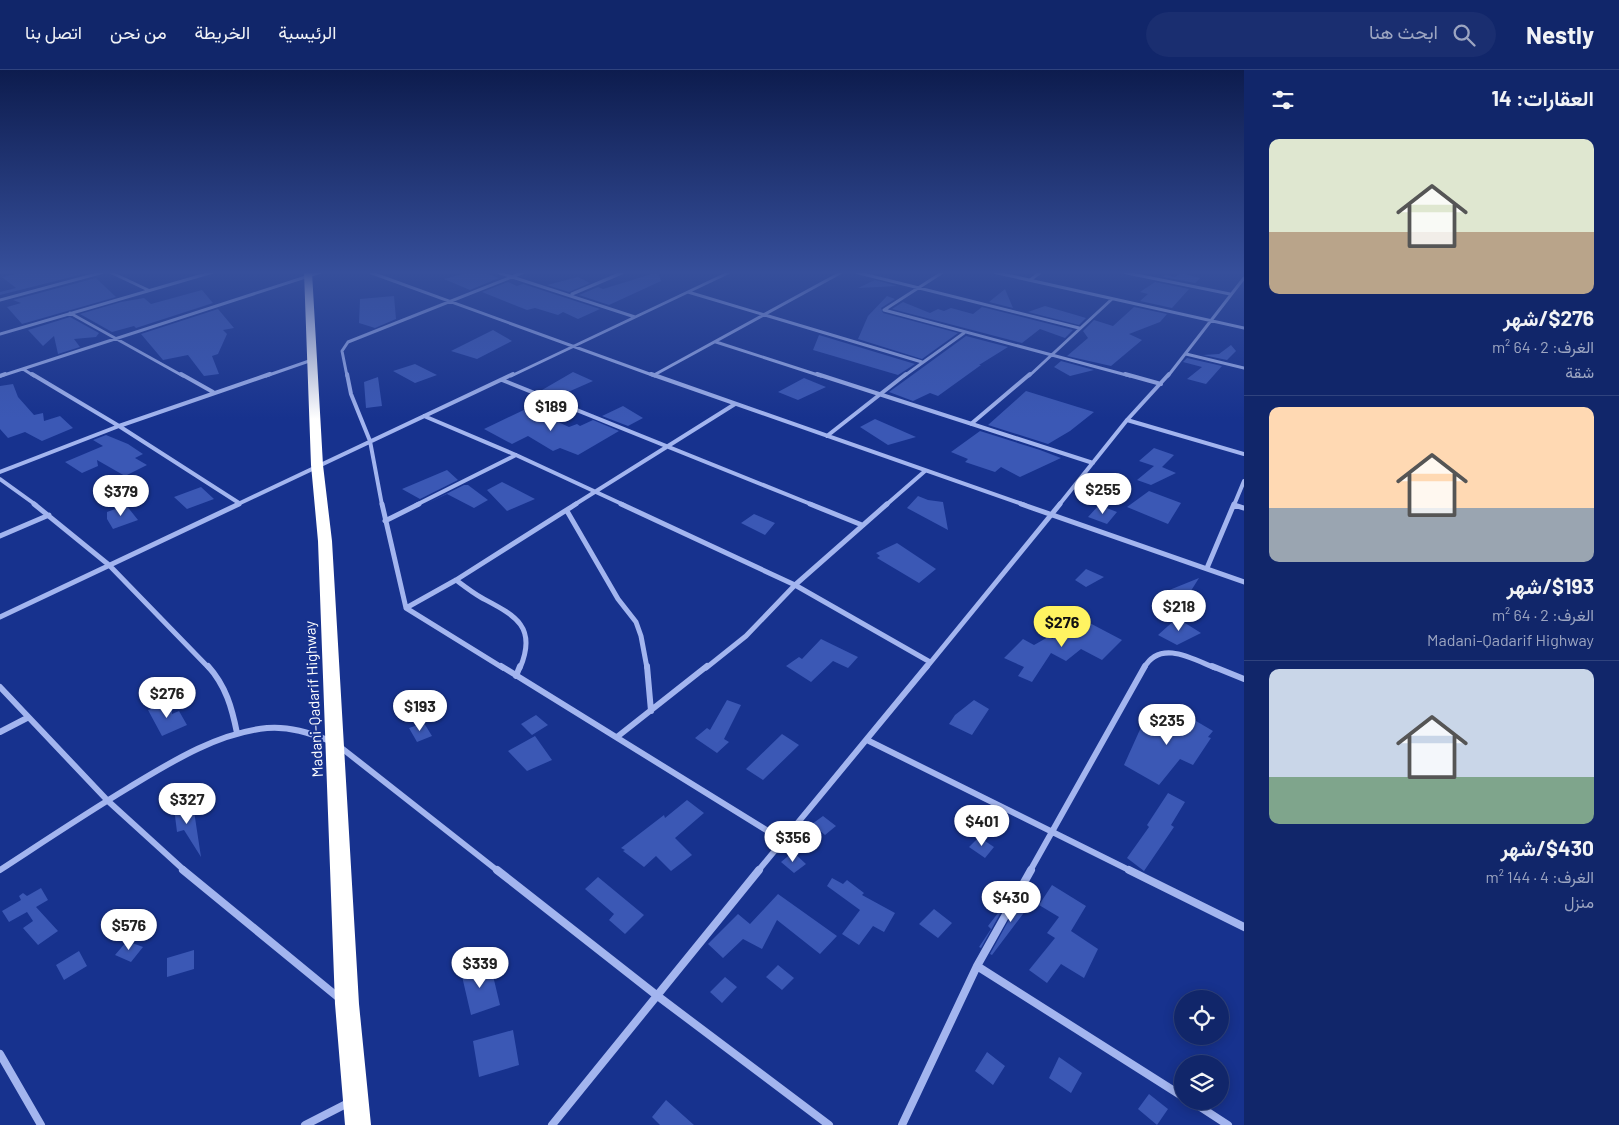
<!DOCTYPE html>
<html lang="ar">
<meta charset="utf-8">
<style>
body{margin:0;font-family:Barlow,Vazirmatn,sans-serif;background:#1a2e70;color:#f1f3f6;direction:rtl;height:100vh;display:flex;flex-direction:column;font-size:19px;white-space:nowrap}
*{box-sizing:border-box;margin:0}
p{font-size:16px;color:#9ca5c1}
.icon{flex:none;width:28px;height:28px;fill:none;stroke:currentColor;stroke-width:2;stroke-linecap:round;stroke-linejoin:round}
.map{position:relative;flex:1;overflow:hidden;direction:ltr}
.side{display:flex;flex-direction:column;background:#11266a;width:375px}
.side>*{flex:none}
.fabs{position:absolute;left:1174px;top:920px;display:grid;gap:10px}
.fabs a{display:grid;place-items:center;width:55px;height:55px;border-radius:50%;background:#11266a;box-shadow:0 2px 12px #0003,0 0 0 1px #30437e;font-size:25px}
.price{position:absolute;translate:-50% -42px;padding:0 11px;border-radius:18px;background:#fff;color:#222;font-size:16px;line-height:32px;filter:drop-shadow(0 1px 2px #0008)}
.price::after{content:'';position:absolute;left:50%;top:30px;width:15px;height:11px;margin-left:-8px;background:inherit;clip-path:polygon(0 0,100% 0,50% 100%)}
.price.current{background:#fff361;color:#111}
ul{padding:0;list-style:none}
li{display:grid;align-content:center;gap:10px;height:265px;padding:0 25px}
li+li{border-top:1px solid #30437e}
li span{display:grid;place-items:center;height:155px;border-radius:10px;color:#555}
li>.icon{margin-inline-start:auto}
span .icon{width:90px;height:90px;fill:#fffc;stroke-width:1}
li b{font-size:21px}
h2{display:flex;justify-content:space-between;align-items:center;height:60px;padding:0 25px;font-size:21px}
header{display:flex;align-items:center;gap:30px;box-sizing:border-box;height:70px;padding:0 25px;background:#11266a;border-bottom:1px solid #30437e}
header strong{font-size:24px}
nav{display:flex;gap:28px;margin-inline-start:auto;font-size:18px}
.search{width:350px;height:45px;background:#1a2e70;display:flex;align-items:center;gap:12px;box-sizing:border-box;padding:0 18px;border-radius:28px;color:#9ca5c1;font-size:19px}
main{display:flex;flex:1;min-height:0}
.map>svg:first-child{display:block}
</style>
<header>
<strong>Nestly</strong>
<div class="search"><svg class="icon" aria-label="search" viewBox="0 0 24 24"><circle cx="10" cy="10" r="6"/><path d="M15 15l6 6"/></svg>ابحث هنا</div>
<nav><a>الرئيسية</a><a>الخريطة</a><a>من نحن</a><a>اتصل بنا</a></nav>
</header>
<main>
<section class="side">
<h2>العقارات: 14<svg class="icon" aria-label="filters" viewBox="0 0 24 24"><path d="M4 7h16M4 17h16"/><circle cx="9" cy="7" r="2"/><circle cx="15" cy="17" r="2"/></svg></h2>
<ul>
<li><span style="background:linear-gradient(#dfe7d0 60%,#b9a48a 0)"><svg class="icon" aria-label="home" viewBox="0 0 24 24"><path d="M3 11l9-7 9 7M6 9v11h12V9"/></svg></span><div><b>$276/شهر</b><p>الغرف: 2 · 64 m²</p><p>شقة</p></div></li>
<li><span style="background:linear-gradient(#ffd9b3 65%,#9aa5b1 0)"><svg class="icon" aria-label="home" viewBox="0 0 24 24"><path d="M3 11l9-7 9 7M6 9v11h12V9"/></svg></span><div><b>$193/شهر</b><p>الغرف: 2 · 64 m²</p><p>Madani-Qadarif Highway</p></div></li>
<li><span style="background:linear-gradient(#c9d6e8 70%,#7fa58c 0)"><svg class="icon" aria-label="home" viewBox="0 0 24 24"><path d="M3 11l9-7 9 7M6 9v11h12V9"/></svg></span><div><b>$430/شهر</b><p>الغرف: 4 · 144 m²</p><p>منزل</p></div></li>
</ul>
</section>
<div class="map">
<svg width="1244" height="1055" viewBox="0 0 1244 1055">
<rect width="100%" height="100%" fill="#17328e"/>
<path fill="#3b58b5" d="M25,202H91L0,225V222L16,218L2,207Z
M470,202H483L499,208L470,220L444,209Z
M658,202L661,211L609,235L579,225L598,217L603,219Z
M1181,203L1200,208L1195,213L1163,207L1165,205L1175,207Z
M578,207L590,213L569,222L547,215Z
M96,208L116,227L22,254L7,237L21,233L13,230Z
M875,210L897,216L858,218Z
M508,212L517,216L523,214L600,239L578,249L563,242L558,245L535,238L527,240L482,222Z
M1155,212L1189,219L1172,238L1140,231L1148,224L1140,222Z
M1005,219L1013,238L989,232Z
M202,220L213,233L136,258L134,256L112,262L80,244L121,232L144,228L151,234Z
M394,226L396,249L375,258L359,253L360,229Z
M887,226L895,229L881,238L883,243L958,263L922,289L858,269L868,246Z
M903,232L930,243L938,239L944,241L951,238L973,244L982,237L1073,260L1065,268L1040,259L1022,273L892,239Z
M1045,236L1076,245L1086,248L1079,255L1028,242Z
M1134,237L1167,244L1160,252L1129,264L1142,270L1111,296L1067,286L1088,268L1083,261L1094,250L1113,256Z
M218,239L234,258L223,260L227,264L218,284L212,286L219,304L204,306L188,285L163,290L141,264Z
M70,247L99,263L96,267L74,269L80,277L58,284L54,266L43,276L28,260Z
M493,260L512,271L477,289L451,281Z
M819,265L915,294L898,305L813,280Z
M966,266L1008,277L979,295H981L938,326L930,323L913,331L889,322Z
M1231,275L1236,281L1227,290L1203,285L1219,284Z
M1187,288L1222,296L1206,314L1187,309L1202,297L1183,292Z
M1061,291L1094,300L1070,306L1054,297Z
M415,294L437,305L415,313L393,301Z
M573,302L593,311L559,326L542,320Z
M378,307L382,336L366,338L364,312Z
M804,308L826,317L798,330L778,322Z
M13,314L18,327L34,345L43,343L44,351L60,346L73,358L42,371L25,362L8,368L0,359V316Z
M1026,321L1094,342L1070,361L1048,374L988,355Z
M623,336L643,348L628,356L602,346Z
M528,338L569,357L577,354L580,356L593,350L619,361L578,385L560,378L553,381L528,366L512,374L484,359Z
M875,349L916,367L888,375L860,357Z
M980,361L1040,380L1061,388L1020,407L1001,397L995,402L965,392L968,389L951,382Z
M106,365L128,374L143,384L135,388L147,395L125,406L97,390L98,396L82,403L65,392L103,376L93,370Z
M1154,378L1174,385L1162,397L1176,403L1151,415L1137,410L1154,396L1139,391Z
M447,400L458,410L420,429L402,419Z
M502,412L535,429L507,441L487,420Z
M464,415H468L488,430L474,438L447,424L428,433Z
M201,417L214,429L187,439L174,427Z
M1149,421L1181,433L1168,454L1127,437Z
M918,426L928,430L943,432L948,460L907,438Z
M126,435L138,450L113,459L107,449V442Z
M1099,435L1117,442L1107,454L1088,447Z
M754,444L775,453L765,465L741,453Z
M897,473L936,499L919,513L877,488L880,486L876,483Z
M1086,499L1104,507L1086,517L1075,510Z
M1199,508L1184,532L1157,525Z
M1177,548L1201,563L1177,575L1158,565Z
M1084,550L1122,570L1102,590L1081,579L1066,591L1051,583L1032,612L1018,606L1024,597L1004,588L1023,569L1034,575L1050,566L1052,569L1064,563Z
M821,569L858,587L848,598L833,591L811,612L786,596L799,587L802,589Z
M727,630L741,635L724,669L729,672L717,683L695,668L707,658L710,660Z
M974,630L989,639L972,665L949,654L955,645Z
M172,632V644L179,641L187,655L162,666L148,640Z
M1179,641L1213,661L1208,667L1211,668L1193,695L1180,689L1159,715L1124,695L1147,644L1166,655Z
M536,645L548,655L532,665L521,654Z
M424,653L432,666L417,672L409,658Z
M782,664L799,675L763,710L746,699Z
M535,666L552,690L527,701L508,681Z
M1168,723L1185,732L1171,755L1174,757L1144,801L1127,788L1149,757L1147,755Z
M173,730L186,744L194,741L201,787L184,760L177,762Z
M687,730L704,743L675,768L692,785L671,801L656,786L644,797L623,781L625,780L621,778L664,745L665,748Z
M823,746L836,756L825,765L812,754Z
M979,767L994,777L985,788L969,777Z
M793,782L806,794L794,803L781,792Z
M598,807L644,845L625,864L609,850L614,844L585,819Z
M832,808L843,814L847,810L864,823L862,825L895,843L884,862L873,856L859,875L842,864L860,840L827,816Z
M1052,815L1086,836L1071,861L1098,879L1084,908L1061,894L1047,913L1029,900L1055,868L1047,863L1059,847L1039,835Z
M41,818L48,830L36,837L58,861L38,875L23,858L33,851L27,842L9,852L2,841L21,830L19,826L23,823L27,826Z
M1010,823L1011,824L981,878L979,877L991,859L988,856L998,843L996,841Z
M778,824L837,866L820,884L777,850L762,879L743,869L723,888L708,874L738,844L750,854Z
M1020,830L1029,836L992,885L990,884Z
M934,839L952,853L938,868L919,854Z
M127,871L143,877L131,892L115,885Z
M194,880V899L167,907V888Z
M79,881L87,896L64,910L56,895Z
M490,893L500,935L471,945L461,902Z
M778,895L794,908L782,920L766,907Z
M725,907L737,917L722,933L710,922Z
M513,960L519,995L479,1007L473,971Z
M987,982L1005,996L993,1015L975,1001Z
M1059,987L1082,1003L1071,1023L1049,1008Z
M1149,1024L1168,1039L1157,1055L1138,1039Z
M666,1030L694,1055H660L652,1047Z"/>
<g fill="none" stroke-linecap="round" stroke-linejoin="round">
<path stroke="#a3b5ef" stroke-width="3" d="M0,202H3
M110,202L148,220
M369,202L655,306
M497,202L635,247
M855,202L1079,258
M943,202L884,240L1130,306
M993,202L1244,258
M1122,202L1230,224
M1030,210L1041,202
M688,222L922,292
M572,224L624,202
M0,230L104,202
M70,243L183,306
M0,264L213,202
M716,272L821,306
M1186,284L1244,298
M23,299L34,306
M654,305L842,202
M1,306L321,202
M266,306L312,290
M347,306L342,281L348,272L524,202
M511,306L730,202
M904,306L964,263
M1029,306L1112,229
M1168,306L1244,208"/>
<path stroke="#a3b5ef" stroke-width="4" d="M32,304L119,356L239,433
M181,304L213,322
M347,304L351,324L370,371L382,435
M651,304L1025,435
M817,304L1093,393
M1125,304L1161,314
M0,306L5,304
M502,310L813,435
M424,346L516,385L624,435
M1127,350L1244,384
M971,354L1030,304
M827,366L906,304
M0,402L119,356L270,304
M0,409L36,435
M236,435L513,304
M416,435L516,385
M574,435L735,334
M886,435L925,401
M1059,435L1127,350L1169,304
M1234,435L1244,411"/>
<path stroke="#a3b5ef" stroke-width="5" d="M34,434L109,495L209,598
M382,434L406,538L503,598
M621,434L795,515L930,592
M810,434L862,455
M1021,434L1244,512
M1234,435L1244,438
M567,441L618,529L636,552L641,566L647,598
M385,451L419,434
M0,466L49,445
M1207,498L1234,434
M456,510C464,516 473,523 482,528C514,545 538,556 520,598
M406,538L456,510L576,434
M0,547L239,434
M706,598L746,566L795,515L887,434
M926,598L1060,434
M1144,598C1160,569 1193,589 1215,598"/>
<path stroke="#a3b5ef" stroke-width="6" d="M208,596C226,616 232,638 237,663
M501,596L784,771
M647,596L651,641
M1212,596L1244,609
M516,606L520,596
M0,617L108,731L185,801
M0,662L27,648
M617,667L707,596
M867,670L1131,801
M339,676L498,801
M0,800C43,772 85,744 128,718C171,692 217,663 267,658C289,656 310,663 330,671
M758,801L927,596
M1030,801L1145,596"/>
<path stroke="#a3b5ef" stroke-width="8" d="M183,800L339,928
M497,800L655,924L829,1055
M1129,800L1244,857
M977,896L1182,1026
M0,984L41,1055
M1191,1031L1228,1055
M305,1055L350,1032
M552,1055L759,800
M902,1055L977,896L1031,800"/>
<path fill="#fff" fill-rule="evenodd" d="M304,202H312L323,395L332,471L359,934L371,1055H345L335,934L318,471L311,395Z"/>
</g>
<linearGradient id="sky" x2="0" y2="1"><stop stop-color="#0d1c4e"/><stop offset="0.58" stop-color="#364f9b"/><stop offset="1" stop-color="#364f9b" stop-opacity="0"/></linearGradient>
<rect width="1244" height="349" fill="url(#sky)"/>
<g text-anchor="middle" stroke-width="4" stroke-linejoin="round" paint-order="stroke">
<g font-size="15" fill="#fff" stroke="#17328e">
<text transform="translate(314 629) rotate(-93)" y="5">Madani-Qadarif Highway</text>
</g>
</g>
</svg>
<div class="fabs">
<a><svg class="icon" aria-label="locate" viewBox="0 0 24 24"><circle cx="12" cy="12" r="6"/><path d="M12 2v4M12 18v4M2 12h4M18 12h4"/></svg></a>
<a><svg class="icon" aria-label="layers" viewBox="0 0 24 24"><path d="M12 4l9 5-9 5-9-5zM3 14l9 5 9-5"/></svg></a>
</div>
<b class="price" style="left:551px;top:362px">$189</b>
<b class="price" style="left:1103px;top:445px">$255</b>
<b class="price" style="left:121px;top:447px">$379</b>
<b class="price" style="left:1179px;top:562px">$218</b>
<b class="price current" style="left:1062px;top:578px">$276</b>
<b class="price" style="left:167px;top:649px">$276</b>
<b class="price" style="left:420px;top:662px">$193</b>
<b class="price" style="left:1167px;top:676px">$235</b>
<b class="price" style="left:187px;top:755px">$327</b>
<b class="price" style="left:982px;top:777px">$401</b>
<b class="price" style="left:793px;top:793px">$356</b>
<b class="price" style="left:1011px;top:853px">$430</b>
<b class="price" style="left:129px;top:881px">$576</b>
<b class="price" style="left:480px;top:919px">$339</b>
</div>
</main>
